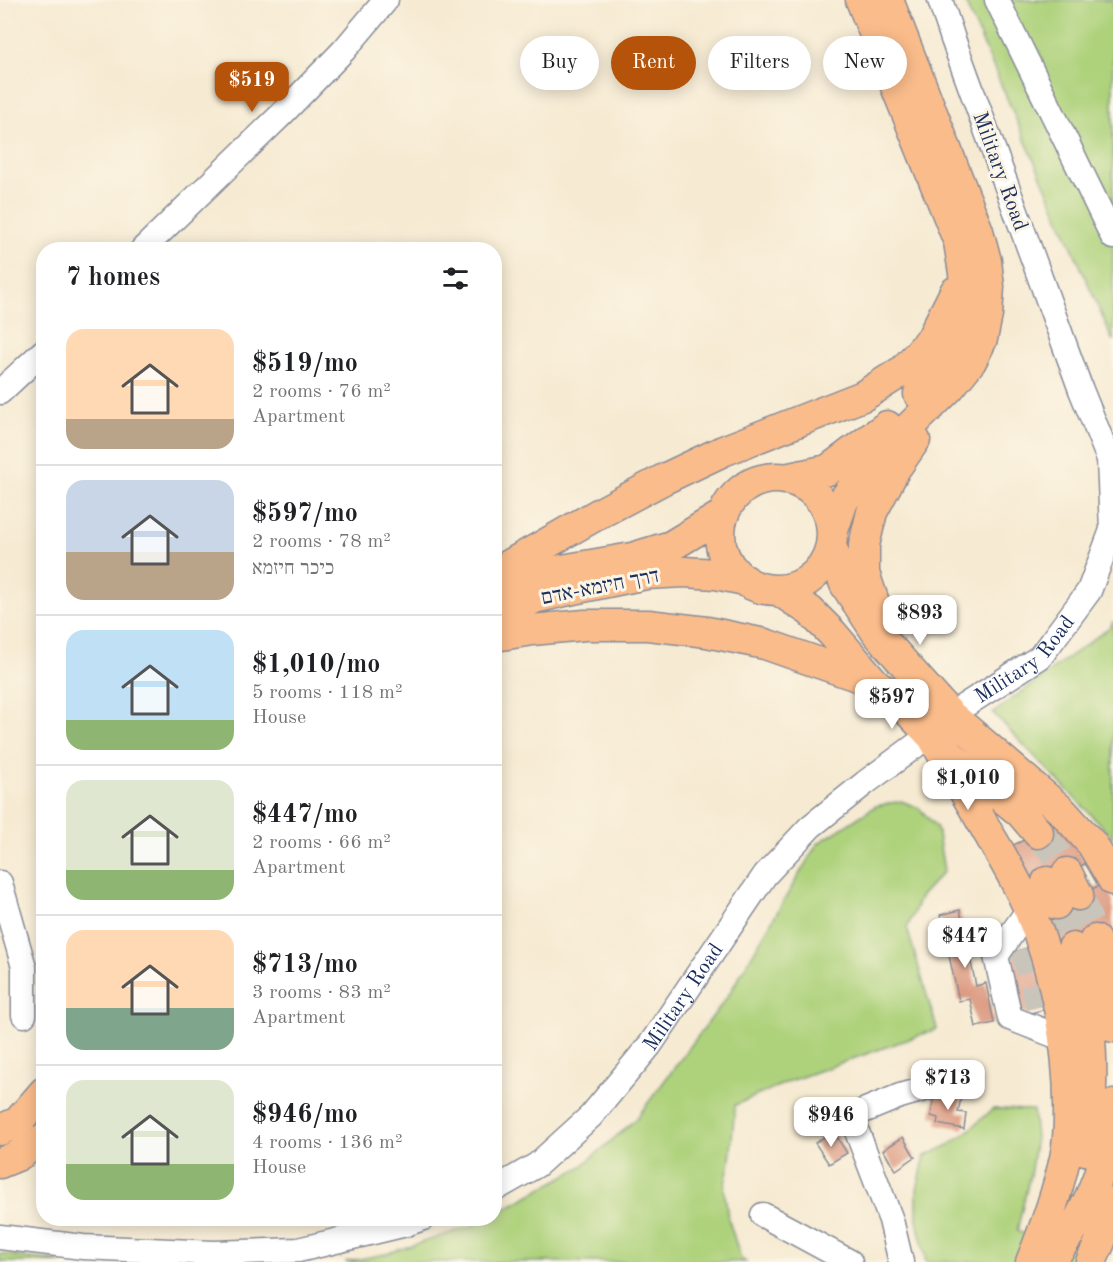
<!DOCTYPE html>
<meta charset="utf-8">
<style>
body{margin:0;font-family:"Old Standard TT","Frank Ruhl Libre",serif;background:#f6f6f6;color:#202124;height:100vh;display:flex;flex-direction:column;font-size:22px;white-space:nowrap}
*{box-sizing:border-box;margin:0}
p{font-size:20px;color:#757577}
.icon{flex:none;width:33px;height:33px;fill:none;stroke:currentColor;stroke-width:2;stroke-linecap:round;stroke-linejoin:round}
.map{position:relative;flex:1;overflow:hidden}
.side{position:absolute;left:36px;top:242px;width:466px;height:984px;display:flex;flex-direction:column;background:#fff;border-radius:24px;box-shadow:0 3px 15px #0003}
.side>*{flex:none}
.banner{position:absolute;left:520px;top:36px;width:502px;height:54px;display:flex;gap:12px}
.price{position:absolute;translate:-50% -51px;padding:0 14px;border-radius:12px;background:#fff;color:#222;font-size:20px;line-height:39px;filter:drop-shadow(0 2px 3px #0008)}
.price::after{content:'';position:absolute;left:50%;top:36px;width:18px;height:14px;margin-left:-9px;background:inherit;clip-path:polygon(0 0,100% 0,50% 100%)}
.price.active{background:#b45309;color:#fff}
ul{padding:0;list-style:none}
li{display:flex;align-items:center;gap:18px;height:150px;padding:0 30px}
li+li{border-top:2px solid #e0e0e0}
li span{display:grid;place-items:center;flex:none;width:168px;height:120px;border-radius:18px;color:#555}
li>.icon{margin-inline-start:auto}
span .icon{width:72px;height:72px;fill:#fffc;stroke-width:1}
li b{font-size:26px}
h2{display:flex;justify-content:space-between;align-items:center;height:72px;padding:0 30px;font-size:26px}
.pill{padding:0 21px;border-radius:27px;background:#fff;box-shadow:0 3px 15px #0003;font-size:21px;line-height:54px}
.pill.active{background:#b45309;color:#fff}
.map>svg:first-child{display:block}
</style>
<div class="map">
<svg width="1113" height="1262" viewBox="0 0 1113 1262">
<rect width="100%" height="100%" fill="#fcf5e5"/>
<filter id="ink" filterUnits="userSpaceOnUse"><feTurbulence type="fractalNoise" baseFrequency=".0167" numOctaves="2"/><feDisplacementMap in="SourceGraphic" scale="12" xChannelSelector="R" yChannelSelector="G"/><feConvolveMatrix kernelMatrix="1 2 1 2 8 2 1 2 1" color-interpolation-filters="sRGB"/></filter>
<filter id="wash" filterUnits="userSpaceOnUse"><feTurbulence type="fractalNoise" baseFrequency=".008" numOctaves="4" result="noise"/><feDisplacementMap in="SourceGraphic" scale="24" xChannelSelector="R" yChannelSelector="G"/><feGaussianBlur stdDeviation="1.35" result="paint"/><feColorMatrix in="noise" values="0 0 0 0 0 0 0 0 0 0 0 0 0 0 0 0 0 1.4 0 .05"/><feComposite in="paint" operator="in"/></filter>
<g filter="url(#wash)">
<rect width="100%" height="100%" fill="#f6ead2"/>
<path fill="#aed27b" stroke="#64806c" stroke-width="1.5" d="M964,0H1113V341Z
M1113,621V838L993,713L1111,626Z
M901,801L919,808L937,828L944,871L921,896L907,928L937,1029L790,1081L735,1105L730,1161L724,1188L728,1218L741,1259L746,1262H345L385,1254L470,1227L487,1218H495V1214L581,1167L636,1119L728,996L817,844L876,806Z
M993,1109L1033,1110L1036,1137L1030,1175L1017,1231L1091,1262H926L917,1220V1189L925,1156L947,1146L966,1133Z
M0,1254L63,1262H0Z"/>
<g id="blocks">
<path fill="#db957d" d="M1065,821L1085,864L1027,891L1007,848Z
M1106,883L1113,901V932L1057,955L1039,911Z
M960,910L976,986L986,983L994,1023L976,1027L970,999L959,1001L940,915Z
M1037,945L1054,1007L1023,1015L1007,954Z
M934,1094L961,1098L958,1112L966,1113L964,1129L937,1124L938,1118L931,1116Z
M833,1131L847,1153L829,1164L815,1143Z
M903,1137L915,1157L896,1170L883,1150Z"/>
</g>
</g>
<g filter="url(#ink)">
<use href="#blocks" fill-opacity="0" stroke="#888c98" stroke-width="1.5"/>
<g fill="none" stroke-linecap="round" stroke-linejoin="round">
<path stroke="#cac5bb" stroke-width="24" stroke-dasharray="24 12" stroke-linecap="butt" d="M1022,949L1039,1011"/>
<path stroke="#cac5bb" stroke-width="30" stroke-dasharray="30 15" stroke-linecap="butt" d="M1038,833L1055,852L1067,873
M1078,895L1095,940
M1056,904L1063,917L1073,948"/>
<defs>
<g id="minor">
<path d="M997,0L1113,237"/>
<path d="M143,249L281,115L344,50L386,0"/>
<path d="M0,392L44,351"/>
<path d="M0,883L24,967V1015"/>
<path d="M1029,909L996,956L1010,1018L1064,1039"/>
<path id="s1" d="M495,1189L537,1165L591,1116L650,1045L765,875L810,827L865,783L931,734L950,715L1040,657L1089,591L1112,530L1109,459L1081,390L953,39L940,0"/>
<path d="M763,1215L850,1262"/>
<path d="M0,1237L83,1247L214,1253L298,1250L406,1224L423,1218"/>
<path d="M901,1262L891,1220L851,1116L900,1096L952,1081"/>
</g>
<path id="major" d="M861,0L959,242L964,273L965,295L956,341L937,372L919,394
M720 534a56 56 0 1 1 112 0a56 56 0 1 1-112 0Z
M785,479L828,470L887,426
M832,533L843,501L864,472L950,387L971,361L982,339L987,315L989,287L986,261L978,231L888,0
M831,546L845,584L877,633L950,715L1062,811L1092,844L1113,880
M495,573L600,513L664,479L723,451L863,396L904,370L932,338L955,292
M502,589L550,572L632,558L671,546L724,514
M778,590L810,611L832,633L874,682L907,710L950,755L1021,813L1038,833
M878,614L864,573V545L872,512L895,469L915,440
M495,617L535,598L578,588L646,574L684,572L716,574L745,580
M495,636L532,630L585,625H648L707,632L765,644L874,682
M931,734C949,766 968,797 986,829C1001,855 1017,881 1029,909C1055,970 1070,1047 1069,1113C1069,1128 1068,1144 1065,1158C1057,1194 1045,1228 1031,1262
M1067,873L1078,895
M1047,882L1056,904
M1095,940C1104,969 1110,997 1113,1027
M1073,948C1093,1010 1096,1086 1085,1150
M0,1130L18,1122L44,1092
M0,1163L17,1156L44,1139
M1050,1262C1060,1248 1070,1234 1079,1219C1098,1185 1110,1144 1113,1105
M1091,1262L1100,1242L1113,1203"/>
</defs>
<use href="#minor" stroke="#888c98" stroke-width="27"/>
<use href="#major" stroke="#888c98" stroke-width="33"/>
<use href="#minor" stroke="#fff" stroke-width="24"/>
<use href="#major" stroke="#fabc8b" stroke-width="30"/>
</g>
</g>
<g text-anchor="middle" stroke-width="6" stroke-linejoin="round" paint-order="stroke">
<g font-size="21" fill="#1b2f5e" stroke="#fcf5e5">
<text transform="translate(1001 171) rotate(70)" y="7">Military Road</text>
<text transform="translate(600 586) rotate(-11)" y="7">דרך חיזמא-אדם</text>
<text dy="7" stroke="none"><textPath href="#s1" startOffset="758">Military Road</textPath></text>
<text dy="7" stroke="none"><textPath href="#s1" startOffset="272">Military Road</textPath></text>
</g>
</g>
</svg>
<b class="price active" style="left:252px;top:113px">$519</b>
<b class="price" style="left:920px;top:646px">$893</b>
<b class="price" style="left:892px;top:730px">$597</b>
<b class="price" style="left:968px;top:811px">$1,010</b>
<b class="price" style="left:965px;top:969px">$447</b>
<b class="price" style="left:948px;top:1111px">$713</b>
<b class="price" style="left:831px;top:1148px">$946</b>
<div class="banner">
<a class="pill">Buy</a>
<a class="pill active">Rent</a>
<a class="pill">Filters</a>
<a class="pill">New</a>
</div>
<section class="side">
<h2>7 homes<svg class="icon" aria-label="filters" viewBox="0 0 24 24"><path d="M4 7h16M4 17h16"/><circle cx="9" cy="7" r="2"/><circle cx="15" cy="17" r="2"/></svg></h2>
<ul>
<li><span style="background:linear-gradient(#ffd9b3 75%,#b9a48a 0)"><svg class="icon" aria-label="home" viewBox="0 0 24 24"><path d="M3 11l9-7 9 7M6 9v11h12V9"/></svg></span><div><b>$519/mo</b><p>2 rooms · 76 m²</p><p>Apartment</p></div></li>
<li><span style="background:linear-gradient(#c9d6e8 60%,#b9a48a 0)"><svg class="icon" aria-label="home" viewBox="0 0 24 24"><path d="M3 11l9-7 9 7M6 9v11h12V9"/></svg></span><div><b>$597/mo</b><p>2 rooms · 78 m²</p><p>כיכר חיזמא</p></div></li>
<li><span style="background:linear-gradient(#bfe0f5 75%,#8fb573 0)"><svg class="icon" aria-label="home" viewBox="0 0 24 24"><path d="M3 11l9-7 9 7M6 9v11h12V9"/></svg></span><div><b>$1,010/mo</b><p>5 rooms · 118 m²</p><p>House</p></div></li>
<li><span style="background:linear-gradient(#dfe7d0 75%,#8fb573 0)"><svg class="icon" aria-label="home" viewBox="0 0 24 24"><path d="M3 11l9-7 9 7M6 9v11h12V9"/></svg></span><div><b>$447/mo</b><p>2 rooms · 66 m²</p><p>Apartment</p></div></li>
<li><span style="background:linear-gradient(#ffd9b3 65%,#7fa58c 0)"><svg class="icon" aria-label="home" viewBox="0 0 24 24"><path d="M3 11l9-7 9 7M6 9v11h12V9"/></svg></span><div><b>$713/mo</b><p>3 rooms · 83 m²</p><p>Apartment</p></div></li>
<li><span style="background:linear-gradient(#dfe7d0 70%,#8fb573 0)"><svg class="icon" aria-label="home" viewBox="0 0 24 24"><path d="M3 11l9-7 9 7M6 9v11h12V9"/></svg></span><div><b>$946/mo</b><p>4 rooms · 136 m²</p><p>House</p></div></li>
</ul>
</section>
</div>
